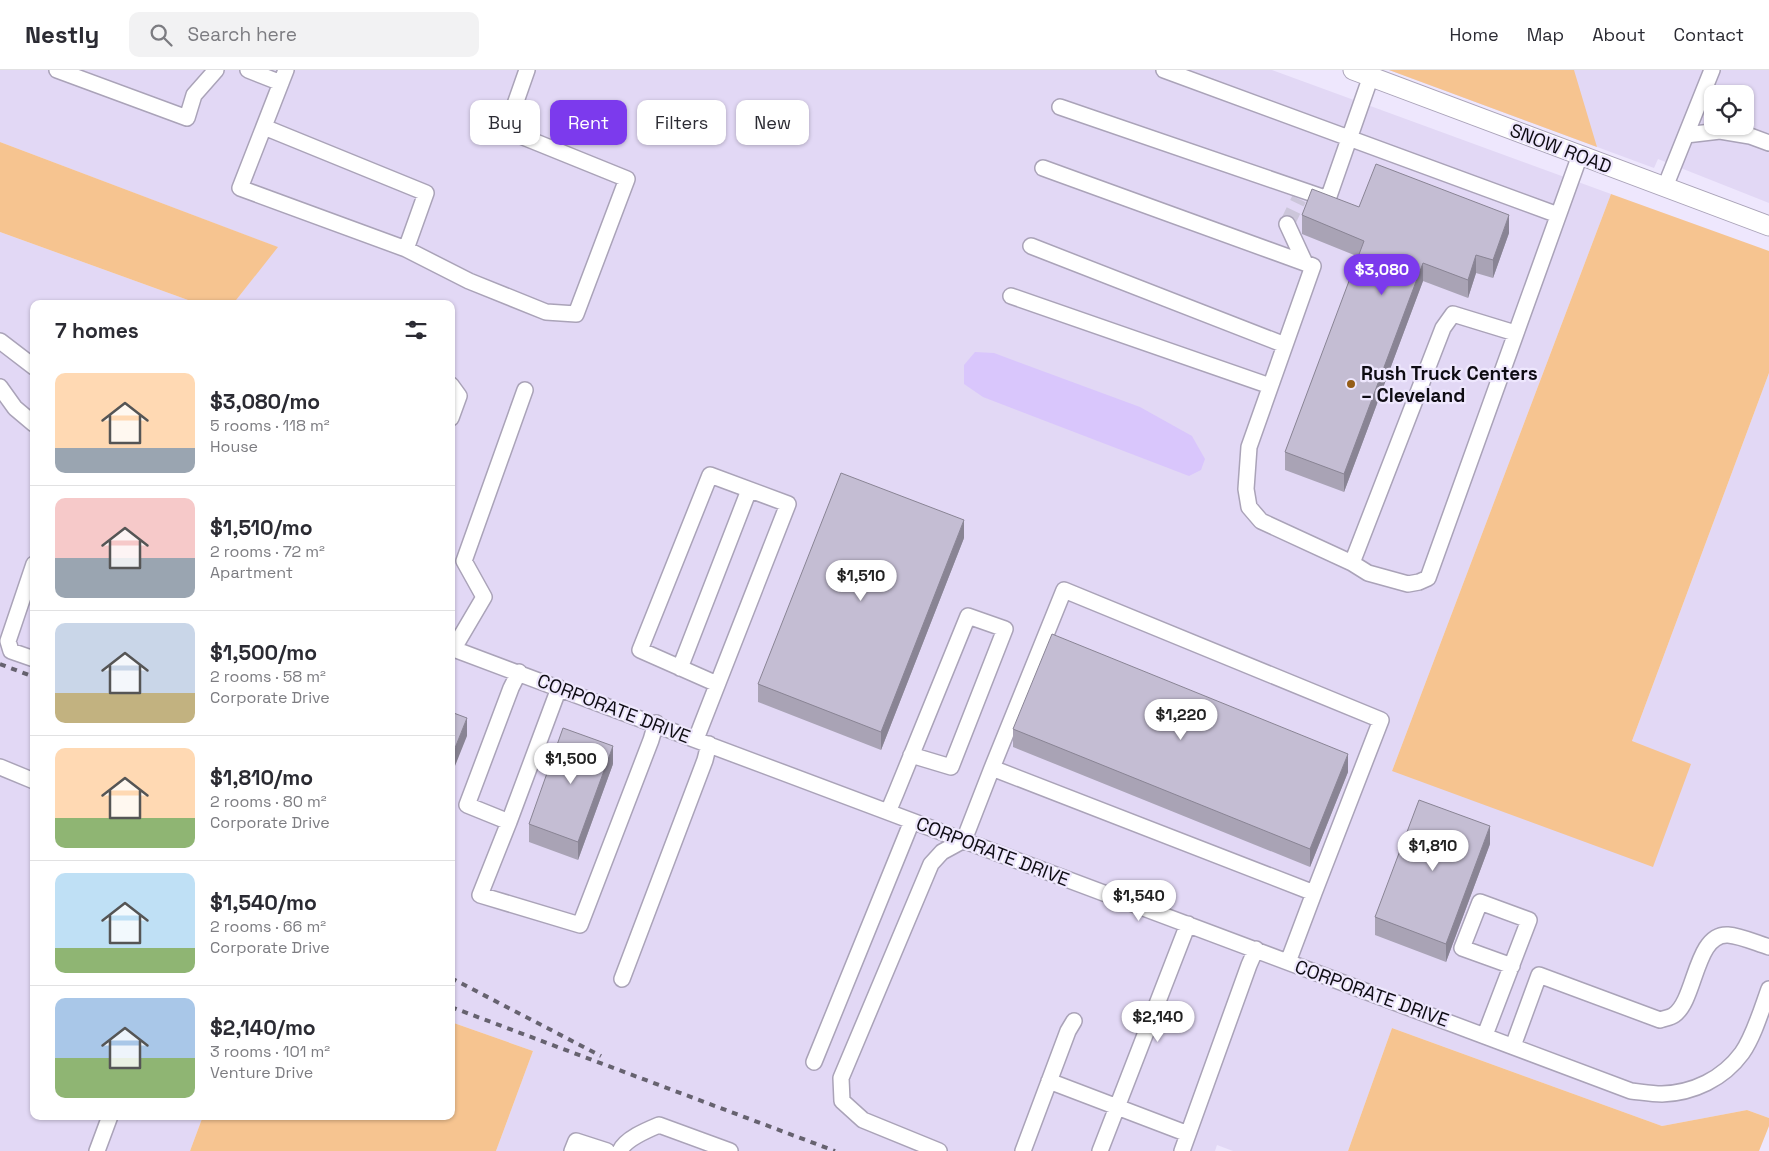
<!DOCTYPE html>
<meta charset="utf-8">
<style>
body{margin:0;font-family:"Space Grotesk",sans-serif;background:#f2f2f3;color:#2b2b33;height:100vh;display:flex;flex-direction:column;font-size:19px;white-space:nowrap}
*{box-sizing:border-box;margin:0}
p{font-size:16px;color:#7c7c81}
.icon{flex:none;width:28px;height:28px;fill:none;stroke:currentColor;stroke-width:2;stroke-linecap:round;stroke-linejoin:round}
.map{position:relative;flex:1;overflow:hidden}
.drawer{position:absolute;left:30px;top:230px;width:425px;height:820px;display:flex;flex-direction:column;background:#fff;border-radius:10px;box-shadow:0 1px 4px #0004}
.drawer>*{flex:none}
.banner{position:absolute;left:470px;top:30px;width:475px;height:45px;display:flex;gap:10px}
.tools{position:absolute;left:1704px;top:15px;display:grid;gap:10px}
.tools a{display:grid;place-items:center;width:50px;height:50px;border-radius:10px;background:#fff;box-shadow:0 1px 4px #0004;font-size:25px}
.price{position:absolute;translate:-50% -42px;padding:0 11px;border-radius:18px;background:#fff;color:#222;font-size:16px;line-height:32px;filter:drop-shadow(0 1px 2px #0008)}
.price::after{content:'';position:absolute;left:50%;top:30px;width:15px;height:11px;margin-left:-8px;background:inherit;clip-path:polygon(0 0,100% 0,50% 100%)}
.price.active{background:#7c3aed;color:#fff}
ul{padding:0;list-style:none}
li{display:flex;align-items:center;gap:15px;height:125px;padding:0 25px}
li+li{border-top:1px solid #e1e1e2}
li span{display:grid;place-items:center;flex:none;width:140px;height:100px;border-radius:10px;color:#555}
li>.icon{margin-inline-start:auto}
span .icon{width:60px;height:60px;fill:#fffc;stroke-width:1}
li b{font-size:21px}
h2{display:flex;justify-content:space-between;align-items:center;height:60px;padding:0 25px;font-size:21px}
.chip{padding:0 18px;border-radius:10px;background:#fff;box-shadow:0 1px 4px #0004;font-size:18px;line-height:45px}
.chip.active{background:#7c3aed;color:#fff}
header{display:flex;align-items:center;gap:30px;box-sizing:border-box;height:70px;padding:0 25px;background:#fff;border-bottom:1px solid #e1e1e2}
header strong{font-size:24px}
nav{display:flex;gap:28px;margin-inline-start:auto;font-size:18px}
.search{width:350px;height:45px;background:#f2f2f3;display:flex;align-items:center;gap:12px;box-sizing:border-box;padding:0 18px;border-radius:10px;color:#7c7c81;font-size:19px}
.map>svg:first-child{display:block}
</style>
<header>
<strong>Nestly</strong>
<div class="search"><svg class="icon" aria-label="search" viewBox="0 0 24 24"><circle cx="10" cy="10" r="6"/><path d="M15 15l6 6"/></svg>Search here</div>
<nav><a>Home</a><a>Map</a><a>About</a><a>Contact</a></nav>
</header>
<div class="map">
<svg width="1769" height="1081" viewBox="0 0 1769 1081">
<rect width="100%" height="100%" fill="#eee7fd"/>
<path fill="#e2d8f5" fill-rule="evenodd" d="M0,0H1272L1611,124L1392,701L1632,671L1769,303V1048L1747,1040L1662,1056L1392,958L1348,1081H1233L1217,1075L1215,1081H496L533,981L451,952V234H233L277,177L0,72Z
M1389,0H1769V133L1658,89L1654,98ZM1712,24H1745V56H1712Z
M0,162L199,234H34V1046H203L190,1081H0Z"/>
<path fill="#f6c490" d="M1389,0H1574L1597,77Z
M0,72L278,177L233,234H199L0,162Z
M1611,124L1769,181V303L1632,671L1691,694L1653,797L1392,701Z
M451,952L533,981L496,1081H190L203,1046H451Z
M1392,958L1662,1056L1747,1040L1769,1048V1056L1759,1081H1348Z"/>
<path fill="#d9c6fc" d="M975,282L994,283L1140,337L1192,366L1205,389L1201,400L1189,406L983,327L964,314V295Z"/>
<g fill="none" stroke-linecap="round" stroke-linejoin="round">
<path stroke="#ccc6da" stroke-width="15" stroke-dasharray="15 8" stroke-linecap="butt" d="M1287,154L1299,129"/>
<defs>
<path id="minor" d="M57,0L187,48L194,25L216,0
M248,0L281,13
M286,0L240,118L406,179L469,211L546,242L576,244L627,109L506,60L527,0
M1164,0L1558,145
M1060,37L1328,129
M264,57L426,123L406,179
M1686,65L1720,61L1750,66L1769,73
M1043,98L1313,196L1249,377L1246,419L1249,437L1261,451L1352,493L1368,503L1408,514L1419,512L1428,508L1580,85
M1665,117L1712,0
M1319,129H1328L1371,6
M1287,154L1305,193
M1031,176L1285,275
M1011,226L1270,316
M0,271L34,297
M451,315L459,326L451,348
M0,317L15,338L34,354
M1352,493L1443,258L1453,244L1515,263
M34,494L8,571L11,581L34,589
M451,578L1631,1021C1641,1022 1651,1024 1662,1024C1693,1023 1723,1009 1742,983C1754,966 1762,938 1769,919
M454,578L484,527L464,491L525,320
M680,598L749,420
M519,602L511,618L467,735L509,752L559,618
M696,669L788,434L710,405L640,580L717,614
M0,697L34,711
M992,698L1064,520L1381,650L1314,823
M888,742L896,723L968,546L1005,559L951,697L911,685
M509,752L480,825L580,855L651,670L656,653
M622,909L705,690L709,674
M1485,965L1529,850L1480,832L1462,878L1512,896
M1513,976L1539,905L1660,950C1664,948 1670,948 1674,945C1696,930 1695,863 1728,865C1741,866 1756,873 1769,877
M814,992L912,751
M1049,1011L1188,1064
M97,1081L110,1046
M572,1081L576,1071L607,1081
M620,1081C625,1069 647,1060 659,1055L730,1081
M939,1081L863,1050L842,1031L841,1008L931,794L942,782L964,770L992,698L1314,823L1288,892
M1023,1081L1068,961L1074,951
M1100,1081L1188,854
M1182,1081L1249,895L1256,879"/>
<path id="major" d="M1353,0L1769,156"/>
</defs>
<use href="#minor" stroke="#aaa3b8" stroke-width="18"/>
<use href="#major" stroke="#aaa3b8" stroke-width="21"/>
<use href="#minor" stroke="#fff" stroke-width="15"/>
<use href="#major" stroke="#fff" stroke-width="19"/>
<path stroke="#66626f" stroke-width="4" stroke-dasharray="6 6" stroke-linecap="butt" d="M0,594L34,607
M451,908L601,986
M451,937L835,1081"/>
</g>
<path fill="#a9a3b5" d="M1359,137L1509,163L1493,208L1476,203L1468,228L1423,211L1344,422L1285,400V382L1359,187L1302,164V145Z
M964,468L881,680L758,632V614Z
M1013,659L1348,702L1310,797L1013,677Z
M613,694L578,790L529,772V754Z
M1490,774L1446,892L1375,865V847Z"/>
<path fill="#898494" d="M1509,145V163L1493,208V190Z
M1476,185V203L1468,228V210Z
M1423,193V211L1344,422V404Z
M964,450V468L881,680V662Z
M467,648V666L451,706V688Z
M613,676V694L578,790V772Z
M1348,684V702L1310,797V779Z
M1490,756V774L1446,892V874Z"/>
<path fill="#c4bdd3" stroke="#898494" d="M1376,94L1509,145L1493,190L1476,185L1468,210L1423,193L1344,404L1285,382L1364,171L1302,145L1312,119L1359,137Z
M841,403L964,450L881,662L758,614Z
M1052,564L1348,684L1310,779L1013,659Z
M451,642L467,648L451,688Z
M563,658L613,676L578,772L529,754Z
M1419,730L1490,756L1446,874L1375,847Z"/>
<circle fill="#955e17" stroke="#eee7fd" stroke-width="2" cx="1351" cy="314" r="5"/>
<g text-anchor="middle" stroke-width="4.5" stroke-linejoin="round" paint-order="stroke">
<g font-size="19" fill="#0e0c13" stroke="#eee7fd">
<text transform="translate(1561 78) rotate(21)" y="7">SNOW ROAD</text>
<text transform="translate(614 638) rotate(21)" y="7">CORPORATE DRIVE</text>
<text transform="translate(993 781) rotate(21)" y="7">CORPORATE DRIVE</text>
<text transform="translate(1372 923) rotate(20)" y="7">CORPORATE DRIVE</text>
</g>
<g font-size="19" font-weight="bold" fill="#0e0c13" stroke="#eee7fd" text-anchor="start">
<text x="1361" y="310">Rush Truck Centers<tspan x="1361" dy="22">– Cleveland</tspan></text>
</g>
</g>
</svg>
<div class="tools">
<a><svg class="icon" aria-label="locate" viewBox="0 0 24 24"><circle cx="12" cy="12" r="6"/><path d="M12 2v4M12 18v4M2 12h4M18 12h4"/></svg></a>
</div>
<b class="price active" style="left:1382px;top:226px">$3,080</b>
<b class="price" style="left:861px;top:532px">$1,510</b>
<b class="price" style="left:1181px;top:671px">$1,220</b>
<b class="price" style="left:571px;top:715px">$1,500</b>
<b class="price" style="left:1433px;top:802px">$1,810</b>
<b class="price" style="left:1139px;top:852px">$1,540</b>
<b class="price" style="left:1158px;top:973px">$2,140</b>
<div class="banner">
<a class="chip">Buy</a>
<a class="chip active">Rent</a>
<a class="chip">Filters</a>
<a class="chip">New</a>
</div>
<section class="drawer">
<h2>7 homes<svg class="icon" aria-label="filters" viewBox="0 0 24 24"><path d="M4 7h16M4 17h16"/><circle cx="9" cy="7" r="2"/><circle cx="15" cy="17" r="2"/></svg></h2>
<ul>
<li><span style="background:linear-gradient(#ffd9b3 75%,#9aa5b1 0)"><svg class="icon" aria-label="home" viewBox="0 0 24 24"><path d="M3 11l9-7 9 7M6 9v11h12V9"/></svg></span><div><b>$3,080/mo</b><p>5 rooms · 118 m²</p><p>House</p></div></li>
<li><span style="background:linear-gradient(#f6c9c9 60%,#9aa5b1 0)"><svg class="icon" aria-label="home" viewBox="0 0 24 24"><path d="M3 11l9-7 9 7M6 9v11h12V9"/></svg></span><div><b>$1,510/mo</b><p>2 rooms · 72 m²</p><p>Apartment</p></div></li>
<li><span style="background:linear-gradient(#c9d6e8 70%,#c2b280 0)"><svg class="icon" aria-label="home" viewBox="0 0 24 24"><path d="M3 11l9-7 9 7M6 9v11h12V9"/></svg></span><div><b>$1,500/mo</b><p>2 rooms · 58 m²</p><p>Corporate Drive</p></div></li>
<li><span style="background:linear-gradient(#ffd9b3 70%,#8fb573 0)"><svg class="icon" aria-label="home" viewBox="0 0 24 24"><path d="M3 11l9-7 9 7M6 9v11h12V9"/></svg></span><div><b>$1,810/mo</b><p>2 rooms · 80 m²</p><p>Corporate Drive</p></div></li>
<li><span style="background:linear-gradient(#bfe0f5 75%,#8fb573 0)"><svg class="icon" aria-label="home" viewBox="0 0 24 24"><path d="M3 11l9-7 9 7M6 9v11h12V9"/></svg></span><div><b>$1,540/mo</b><p>2 rooms · 66 m²</p><p>Corporate Drive</p></div></li>
<li><span style="background:linear-gradient(#a9c7e8 60%,#8fb573 0)"><svg class="icon" aria-label="home" viewBox="0 0 24 24"><path d="M3 11l9-7 9 7M6 9v11h12V9"/></svg></span><div><b>$2,140/mo</b><p>3 rooms · 101 m²</p><p>Venture Drive</p></div></li>
</ul>
</section>
</div>
